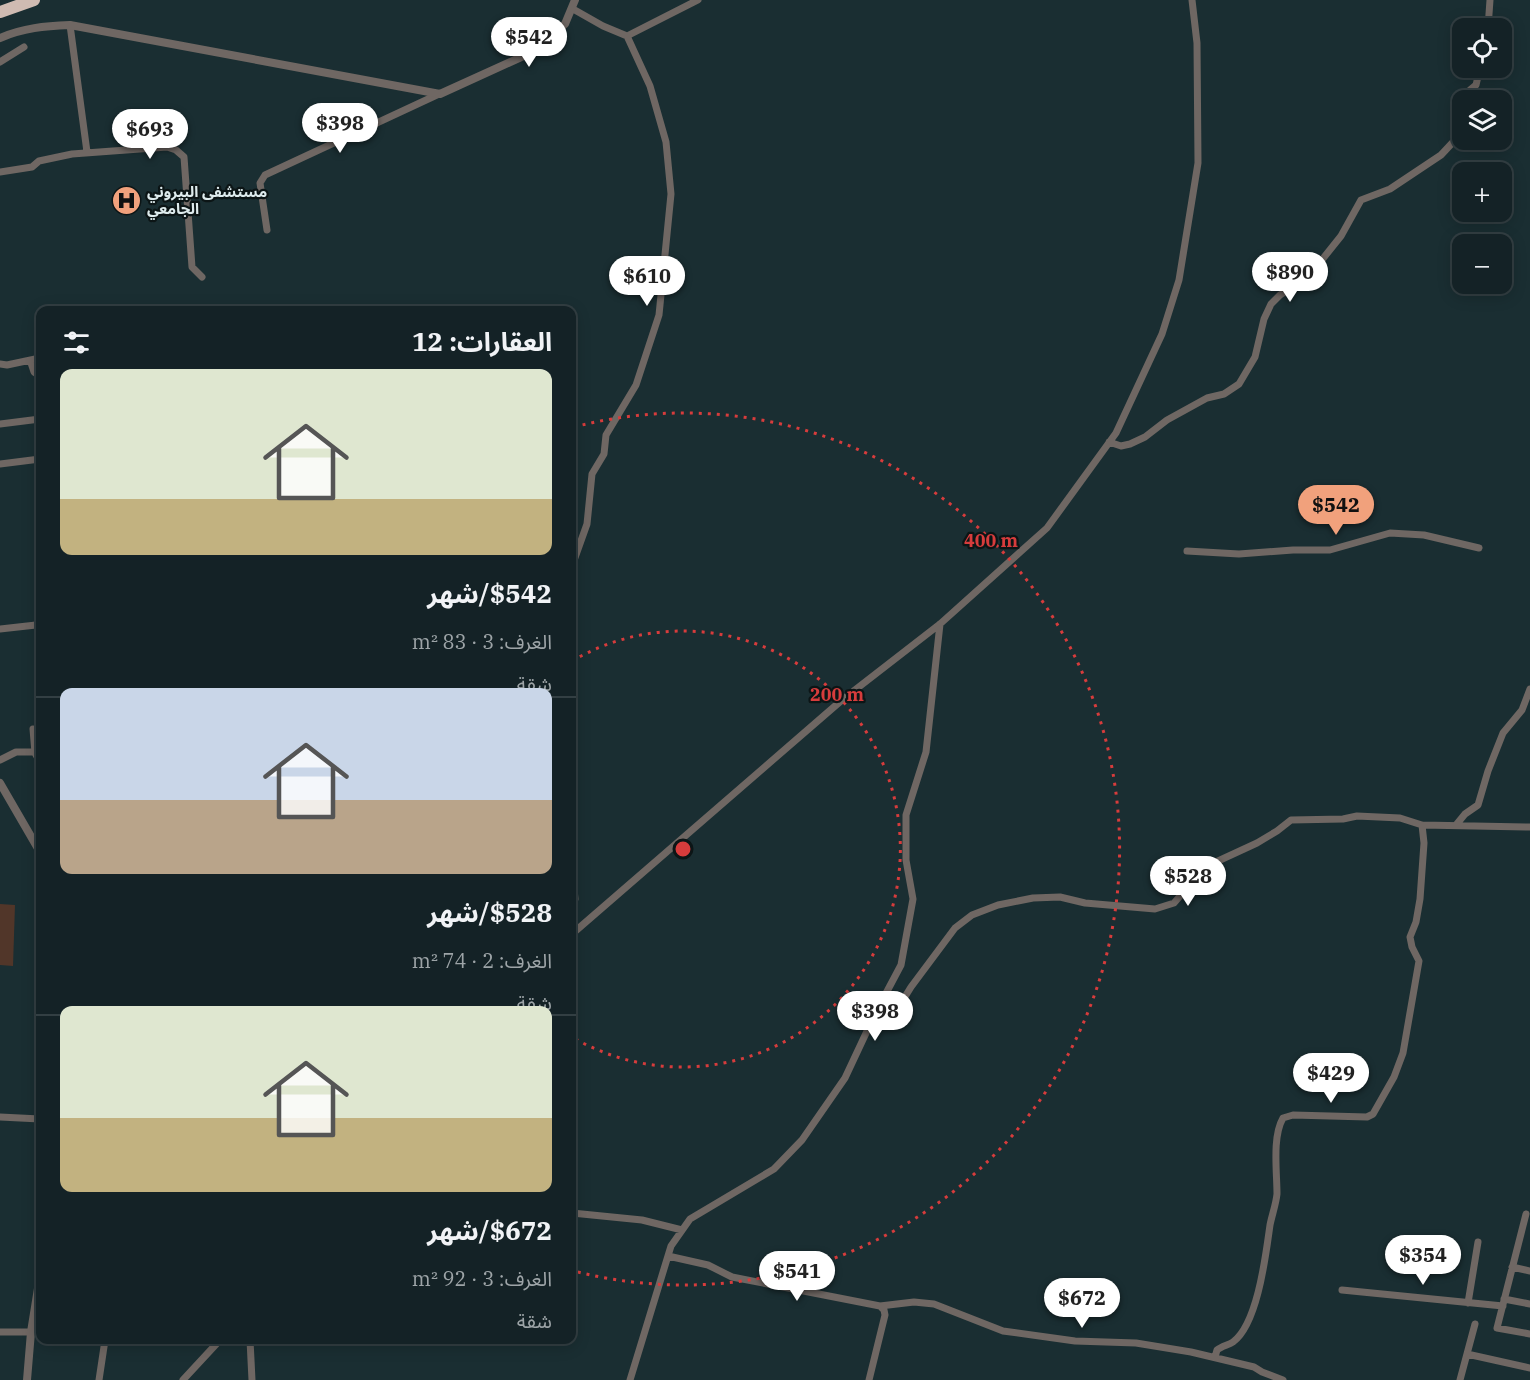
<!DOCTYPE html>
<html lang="ar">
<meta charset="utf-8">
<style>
body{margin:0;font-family:"IBM Plex Serif","Noto Sans Arabic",serif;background:#1d2a2e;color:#f1f3f6;direction:rtl;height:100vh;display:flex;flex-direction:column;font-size:22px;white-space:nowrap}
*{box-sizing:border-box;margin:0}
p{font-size:20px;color:#9da4a7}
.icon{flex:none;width:33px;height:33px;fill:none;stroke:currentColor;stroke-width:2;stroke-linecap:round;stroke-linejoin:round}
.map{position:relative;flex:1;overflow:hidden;direction:ltr}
.sheet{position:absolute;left:36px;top:306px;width:540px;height:1038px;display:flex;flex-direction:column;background:#142226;border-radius:12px;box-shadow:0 3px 15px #0003,0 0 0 2px #333f43;direction:rtl}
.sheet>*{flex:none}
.buttons{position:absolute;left:1452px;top:18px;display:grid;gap:12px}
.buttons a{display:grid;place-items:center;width:60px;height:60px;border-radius:12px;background:#142226;box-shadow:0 3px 15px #0003,0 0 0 2px #333f43;font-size:30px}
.price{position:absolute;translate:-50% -51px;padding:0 14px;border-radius:21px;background:#fff;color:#222;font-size:20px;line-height:39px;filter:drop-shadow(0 2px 3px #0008)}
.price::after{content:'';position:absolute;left:50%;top:36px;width:18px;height:14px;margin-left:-9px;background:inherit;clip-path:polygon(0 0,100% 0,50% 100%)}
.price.on{background:#f1a17c;color:#111}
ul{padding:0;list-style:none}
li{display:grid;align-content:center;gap:12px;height:318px;padding:0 24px}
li+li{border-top:2px solid #333f43}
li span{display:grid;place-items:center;height:186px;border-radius:12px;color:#555}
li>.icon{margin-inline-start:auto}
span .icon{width:108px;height:108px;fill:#fffc;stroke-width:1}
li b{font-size:26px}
h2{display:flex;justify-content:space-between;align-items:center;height:72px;padding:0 24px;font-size:26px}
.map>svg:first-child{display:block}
</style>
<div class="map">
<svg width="1530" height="1380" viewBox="0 0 1530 1380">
<rect width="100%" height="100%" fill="#1a2e32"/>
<path fill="#513629" d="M0,904L15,905L13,966L0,965Z"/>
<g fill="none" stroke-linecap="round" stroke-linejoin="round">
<path stroke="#6f6763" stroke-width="7" d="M573,9L603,26L627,36L698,0
M70,25L87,152
M1488,28L1490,0
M0,62L24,47
M1467,100L1470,90L1476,85L1480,68
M0,172L32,167L39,161L72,154L167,147L176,150L184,157L192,267L202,277
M267,230L260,183L265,175L439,94
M30,360L34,372L40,376
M0,364L7,365L40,358
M0,424L40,419
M1109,442L1121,446L1130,444L1145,437L1167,420L1207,398L1224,394L1239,384L1255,357L1264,319L1271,304L1280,295L1309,276L1341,236L1361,200L1390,189L1441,155L1455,140L1462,124
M0,464L40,459
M1187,551L1239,554L1293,550H1330L1390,533L1424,535L1479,548
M572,566L587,524L592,474L604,454L606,435L636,385L659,315L671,194L666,142L650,86L627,36
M36,625L40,617
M0,629L36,625
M33,729L35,753L40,762
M0,760L16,752H40
M1456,825L1465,814L1478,805L1488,771L1503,733L1522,710L1530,689
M572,868L575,899L572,909
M572,934L842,700L940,624L1047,528L1116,433L1162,334L1179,280L1198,163L1197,43L1192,0
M875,1014L895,1013L911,987L955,928L972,915L998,905L1033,898L1060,897L1085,903L1155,909L1174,903L1201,872L1218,861L1257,843L1277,831L1291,820L1343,819L1357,816L1400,818L1422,825L1530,827
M0,1117L40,1119
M572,1213L642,1220L682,1230
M1526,1214L1497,1328L1530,1334
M668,1256L708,1265L732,1277L880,1306L884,1310L885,1315L869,1380
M1512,1267L1530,1271
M1342,1290L1503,1306
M1504,1299L1530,1304
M1468,1303L1478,1242
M880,1306L914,1302L934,1304L1003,1331L1075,1341L1136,1343L1191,1352L1254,1367L1262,1372L1283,1380
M0,1332H31
M250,1340L252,1380
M1467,1354L1530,1368
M1215,1357L1217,1350C1222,1346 1229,1345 1233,1342C1258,1324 1266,1253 1270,1225C1272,1215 1276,1204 1277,1194C1277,1172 1272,1137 1283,1118L1293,1115L1367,1117L1373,1114L1394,1077L1403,1053L1419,961L1412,947L1410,937L1416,922L1420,899L1424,843L1422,825
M99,1380L105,1340
M183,1380L220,1340
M630,1380L671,1246L690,1219L774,1169L802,1140L845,1078L875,1014L901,965L913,899L906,860V815L926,752L940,624
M1460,1380L1475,1324"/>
<path stroke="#6f6763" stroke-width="8" d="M0,38C23,28 45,26 70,25L440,94L530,53L565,24L575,0
M0,783L40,852
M27,1380L31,1332L40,1276"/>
<path stroke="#cfbbb2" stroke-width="12" d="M0,12L34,0"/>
</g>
<g fill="none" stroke="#d73c3c" stroke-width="3" stroke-dasharray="3 6">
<path d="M572 661A218 218 0 1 1 572 1037"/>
<path d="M574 427A436 436 0 1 1 574 1271"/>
</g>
<defs>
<symbol id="hospital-disc" viewBox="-11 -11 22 22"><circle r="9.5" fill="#f1a17c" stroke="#0c1516"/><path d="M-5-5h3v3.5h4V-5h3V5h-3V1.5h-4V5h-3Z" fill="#111"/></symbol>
</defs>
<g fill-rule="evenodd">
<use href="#hospital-disc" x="110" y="184" width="33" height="33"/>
</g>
<g text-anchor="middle" stroke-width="4.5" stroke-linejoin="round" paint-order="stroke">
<g font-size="15" font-weight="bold" fill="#deebed" stroke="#0c1516" text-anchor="start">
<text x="147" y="197">مستشفى البيروني<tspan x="147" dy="17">الجامعي</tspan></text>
</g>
</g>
<circle cx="683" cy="849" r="9" fill="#d73c3c" stroke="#0c1516" stroke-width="3"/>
<g font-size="18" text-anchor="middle" font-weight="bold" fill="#d73c3c" stroke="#0c1516" stroke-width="4.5" stroke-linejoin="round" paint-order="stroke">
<text x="991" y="547">400 m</text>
<text x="837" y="701">200 m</text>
</g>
</svg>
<div class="buttons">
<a><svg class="icon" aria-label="locate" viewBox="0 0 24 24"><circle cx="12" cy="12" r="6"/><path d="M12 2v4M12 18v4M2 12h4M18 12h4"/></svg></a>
<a><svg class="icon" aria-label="layers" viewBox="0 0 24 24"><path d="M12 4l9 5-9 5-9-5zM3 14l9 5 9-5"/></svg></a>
<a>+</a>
<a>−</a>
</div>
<b class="price" style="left:529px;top:68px">$542</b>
<b class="price" style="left:340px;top:154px">$398</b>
<b class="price" style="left:150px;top:160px">$693</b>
<b class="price" style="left:1290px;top:303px">$890</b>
<b class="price" style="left:647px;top:307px">$610</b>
<b class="price on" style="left:1336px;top:536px">$542</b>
<b class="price" style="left:1188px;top:907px">$528</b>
<b class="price" style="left:875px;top:1042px">$398</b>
<b class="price" style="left:1331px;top:1104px">$429</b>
<b class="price" style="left:1423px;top:1286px">$354</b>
<b class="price" style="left:797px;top:1302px">$541</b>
<b class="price" style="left:1082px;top:1329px">$672</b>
<section class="sheet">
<h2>العقارات: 12<svg class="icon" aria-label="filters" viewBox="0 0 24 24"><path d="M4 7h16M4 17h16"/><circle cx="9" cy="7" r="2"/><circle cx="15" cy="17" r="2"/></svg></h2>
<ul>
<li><span style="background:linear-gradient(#dfe7d0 70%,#c2b280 0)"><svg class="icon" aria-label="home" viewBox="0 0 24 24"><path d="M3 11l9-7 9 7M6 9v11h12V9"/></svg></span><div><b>$542/شهر</b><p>الغرف: 3 · 83 m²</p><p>شقة</p></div></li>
<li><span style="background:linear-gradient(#c9d6e8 60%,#b9a48a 0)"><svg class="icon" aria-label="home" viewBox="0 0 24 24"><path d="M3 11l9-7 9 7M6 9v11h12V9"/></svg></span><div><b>$528/شهر</b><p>الغرف: 2 · 74 m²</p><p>شقة</p></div></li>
<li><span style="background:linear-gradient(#dfe7d0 60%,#c2b280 0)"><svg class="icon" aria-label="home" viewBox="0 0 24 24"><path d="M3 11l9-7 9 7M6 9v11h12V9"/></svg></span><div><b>$672/شهر</b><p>الغرف: 3 · 92 m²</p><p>شقة</p></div></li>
</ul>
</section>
</div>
